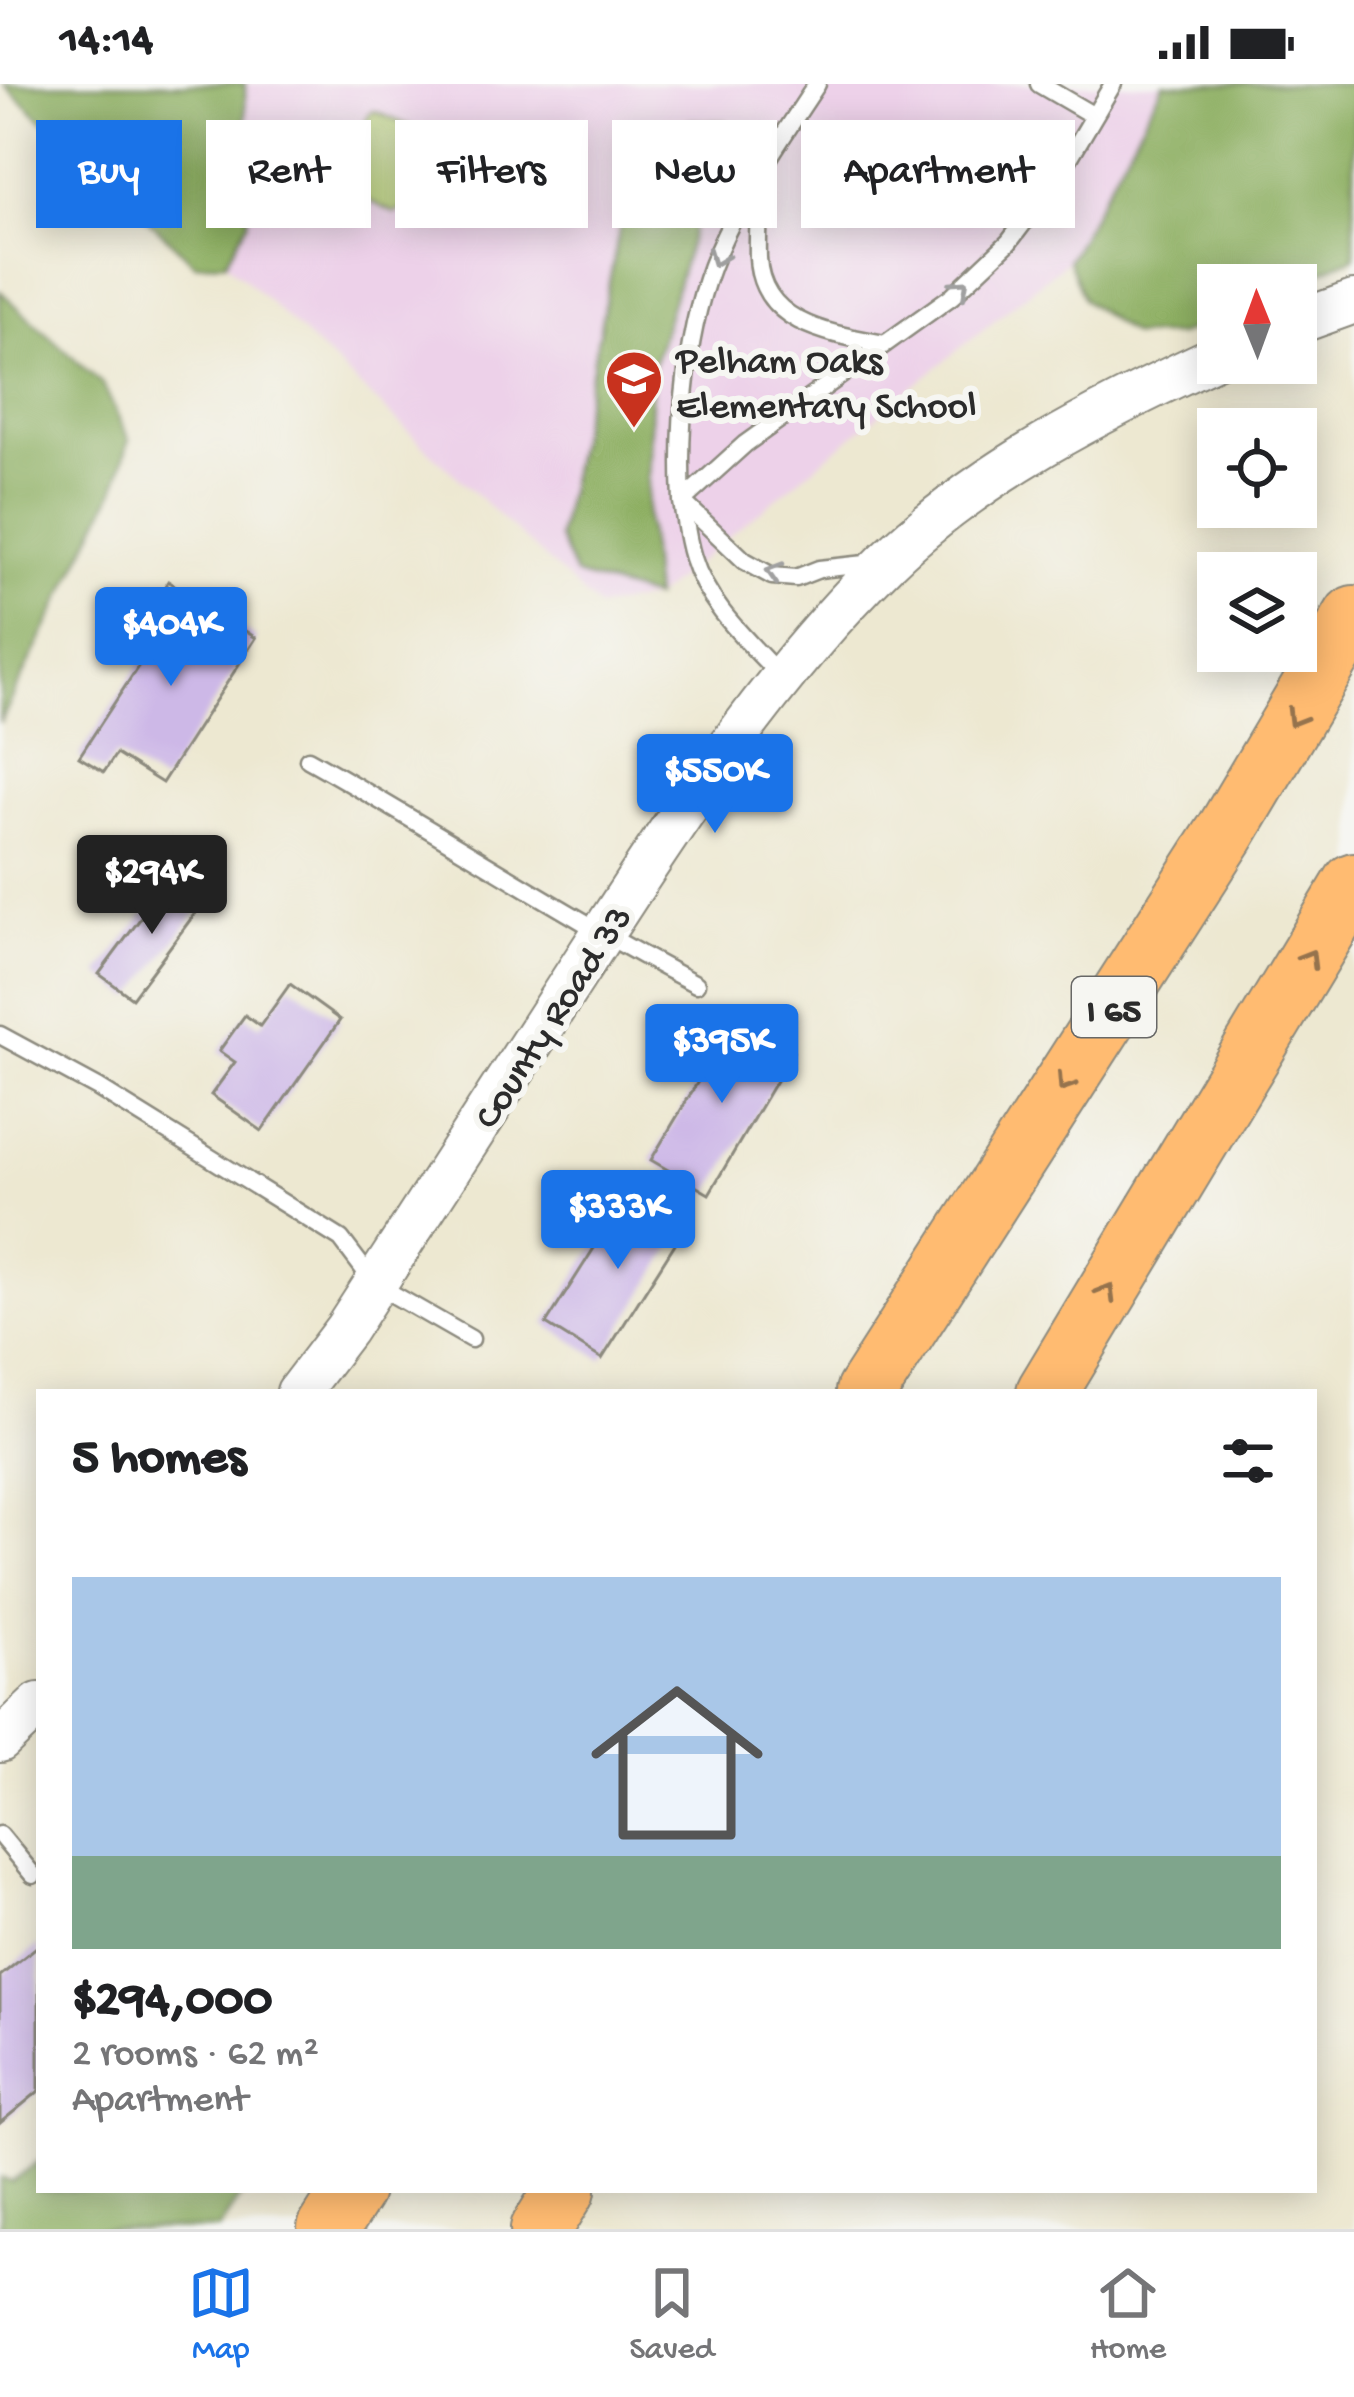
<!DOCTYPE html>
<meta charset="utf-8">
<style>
body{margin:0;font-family:"Gochi Hand",sans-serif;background:#f6f6f6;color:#202124;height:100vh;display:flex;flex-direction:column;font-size:45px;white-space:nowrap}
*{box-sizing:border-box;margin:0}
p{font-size:39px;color:#757577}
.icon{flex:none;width:66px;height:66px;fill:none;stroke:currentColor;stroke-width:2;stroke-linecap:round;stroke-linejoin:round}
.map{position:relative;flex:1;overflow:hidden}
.panel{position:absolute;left:36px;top:1305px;width:1281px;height:804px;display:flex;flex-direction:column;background:#fff;border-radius:0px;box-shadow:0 6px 30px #0003}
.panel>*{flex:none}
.banner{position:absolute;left:36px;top:36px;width:1284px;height:108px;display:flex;gap:24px}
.needle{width:78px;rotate:359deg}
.controls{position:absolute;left:1197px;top:180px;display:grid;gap:24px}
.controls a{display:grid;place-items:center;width:120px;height:120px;border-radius:0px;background:#fff;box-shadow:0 6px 30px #0003;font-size:60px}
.price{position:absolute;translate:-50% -102px;padding:0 27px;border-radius:12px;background:#1a73e8;color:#fff;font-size:39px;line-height:78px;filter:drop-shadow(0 3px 6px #0008)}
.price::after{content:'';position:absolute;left:50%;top:72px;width:36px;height:27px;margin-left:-18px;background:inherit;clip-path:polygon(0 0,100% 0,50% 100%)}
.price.on{background:#222;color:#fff}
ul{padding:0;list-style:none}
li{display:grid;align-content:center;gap:24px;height:636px;padding:0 36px}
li+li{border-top:3px solid #e0e0e0}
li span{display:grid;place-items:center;height:372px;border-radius:0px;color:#555}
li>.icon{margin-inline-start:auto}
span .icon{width:216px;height:216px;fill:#fffc;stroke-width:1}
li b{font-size:51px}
h2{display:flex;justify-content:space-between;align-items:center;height:144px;padding:0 36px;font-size:51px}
.tag{padding:0 42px;border-radius:0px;background:#fff;box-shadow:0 6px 30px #0003;font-size:42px;line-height:108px}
.tag.on{background:#1a73e8;color:#fff}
.status{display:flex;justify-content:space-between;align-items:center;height:84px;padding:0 60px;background:#fff;direction:ltr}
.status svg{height:33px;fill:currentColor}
.tab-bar{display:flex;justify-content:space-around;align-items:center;height:168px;border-top:3px solid #e0e0e0;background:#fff;font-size:33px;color:#757577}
.tab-bar a{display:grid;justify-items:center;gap:6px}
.tab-bar .on{color:#1a73e8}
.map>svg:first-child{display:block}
</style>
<div class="status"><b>14:14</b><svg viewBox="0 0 49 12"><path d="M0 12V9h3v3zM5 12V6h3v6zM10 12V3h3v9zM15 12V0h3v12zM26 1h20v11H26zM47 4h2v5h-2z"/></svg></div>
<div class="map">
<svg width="1354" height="2145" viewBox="0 0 1354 2145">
<rect width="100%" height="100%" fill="#f6f6f2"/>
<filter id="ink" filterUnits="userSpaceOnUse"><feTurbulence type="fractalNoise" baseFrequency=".00833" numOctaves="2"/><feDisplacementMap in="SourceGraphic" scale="24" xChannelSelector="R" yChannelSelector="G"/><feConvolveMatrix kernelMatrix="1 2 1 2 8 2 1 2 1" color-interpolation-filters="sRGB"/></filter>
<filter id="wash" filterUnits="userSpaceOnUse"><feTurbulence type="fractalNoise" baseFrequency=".004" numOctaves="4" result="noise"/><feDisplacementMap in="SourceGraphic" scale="48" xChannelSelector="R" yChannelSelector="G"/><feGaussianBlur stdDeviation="2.7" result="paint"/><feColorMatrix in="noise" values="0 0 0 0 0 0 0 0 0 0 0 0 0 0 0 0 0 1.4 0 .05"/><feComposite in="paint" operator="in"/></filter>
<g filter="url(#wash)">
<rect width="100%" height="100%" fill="#ede8d1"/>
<path fill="#edd1e9" d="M245,0H1163L1068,176L654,514L598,524L226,178L248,138Z"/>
<path fill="#b2cb70" stroke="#6e7b4e" stroke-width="3" d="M374,27L433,52L410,121L395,129L340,103V94L369,30Z"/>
<path fill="#8daf62" stroke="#5c6d46" stroke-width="3" d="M4,0H245L248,138L226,178L195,180Z
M1163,0H1354V173L1290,201H1218V233L1178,251H1132L1084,216L1068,176Z
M689,37L725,38L652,285L647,432L654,514L575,491L558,453L620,144Z
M0,207L103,301L129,356L115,405L0,639Z
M39,2077V2106H244L219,2145H0V2094L12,2098Z"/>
<g id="blocks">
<path fill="#cdb8e7" d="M168,497L256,554L162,699L116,670L104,688L79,673L179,520L161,509Z
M172,792L205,816L132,914L99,890Z
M290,900L340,936L262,1047L211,1011L235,978L219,967L245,931L260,942Z
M736,934L793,968L709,1110L651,1076Z
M634,1101L690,1136L602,1275L546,1240Z
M39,1861V2007L0,2039V1892Z"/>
</g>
</g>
<g filter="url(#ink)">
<use href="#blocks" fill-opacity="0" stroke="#8c8a7e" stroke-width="3"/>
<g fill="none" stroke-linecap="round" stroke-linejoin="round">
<defs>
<path id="service" d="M817,0C781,55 743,109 717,169C686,241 678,340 682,417L745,360L952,212L1009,158L1058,93L1113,0
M1039,0L1094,32
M758,90C761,119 757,146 758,174C761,241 832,250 885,260
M682,417L745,477L772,492L796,494L819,485L875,479
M682,418C685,436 687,456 693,474C707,521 749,558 782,594
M308,675C439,748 563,831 696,900
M0,951L98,1004L341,1155L375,1200L471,1255
M0,1751L33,1791"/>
<path id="tertiary" d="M1296,239L1354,218
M298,1308L346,1245C427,1120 508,995 589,870C678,733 769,593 886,478C979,388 1102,326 1218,272
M0,1657L39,1620"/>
<path id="motorway" d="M866,1308L1226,748L1354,532
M1047,1308L1354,799
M328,2145L353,2106
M541,2145L565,2106"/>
</defs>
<use href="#service" stroke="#8c8a7e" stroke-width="21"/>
<use href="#tertiary" stroke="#8c8a7e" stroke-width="46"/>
<use href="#motorway" stroke="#8c8a7e" stroke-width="64"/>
<use href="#service" stroke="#fff" stroke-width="16"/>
<use href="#tertiary" stroke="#fff" stroke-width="42"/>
<use href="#motorway" stroke="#ffbb71" stroke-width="60"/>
</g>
<defs><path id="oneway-chevron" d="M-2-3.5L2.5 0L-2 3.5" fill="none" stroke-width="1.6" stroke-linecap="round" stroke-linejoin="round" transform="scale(3)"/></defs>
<g stroke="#a0a0a0">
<use href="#oneway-chevron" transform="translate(717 174) rotate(111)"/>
<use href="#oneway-chevron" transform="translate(961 203) rotate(-42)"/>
<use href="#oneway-chevron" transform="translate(774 488) rotate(-163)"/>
</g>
<g stroke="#95734e">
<use href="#oneway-chevron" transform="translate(1295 634) rotate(121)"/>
<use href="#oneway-chevron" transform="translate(1309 874) rotate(-59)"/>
<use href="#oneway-chevron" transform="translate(1065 999) rotate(123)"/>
<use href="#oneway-chevron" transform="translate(1107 1208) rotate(-59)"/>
</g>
</g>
<defs>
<symbol id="school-pin" viewBox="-11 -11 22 30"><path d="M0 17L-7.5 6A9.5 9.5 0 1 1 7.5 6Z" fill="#c8321e" stroke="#f6f6f2"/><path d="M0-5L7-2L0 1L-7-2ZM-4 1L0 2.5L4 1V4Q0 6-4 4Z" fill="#fff"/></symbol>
</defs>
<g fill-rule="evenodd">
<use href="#school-pin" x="601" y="262" width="66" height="90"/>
</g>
<g text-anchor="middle" stroke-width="12" stroke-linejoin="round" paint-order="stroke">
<rect fill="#f6f6f2" stroke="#686867" stroke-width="3" x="1072" y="893" width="84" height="60" rx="9"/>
<g font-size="36" font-weight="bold" fill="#2b2b2b">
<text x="1114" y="936">I 65</text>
</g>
<g font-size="39" fill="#2b2b2b" stroke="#f6f6f2" text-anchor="start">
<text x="676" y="287">Pelham Oaks<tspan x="676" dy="45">Elementary School</tspan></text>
</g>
<g font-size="39" fill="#2b2b2b" stroke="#f6f6f2">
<text transform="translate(550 931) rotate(-57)" y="14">County Road 33</text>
</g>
</g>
</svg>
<div class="controls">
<a><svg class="needle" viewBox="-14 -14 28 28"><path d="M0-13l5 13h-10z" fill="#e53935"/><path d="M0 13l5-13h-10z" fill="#757577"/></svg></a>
<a><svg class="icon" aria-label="locate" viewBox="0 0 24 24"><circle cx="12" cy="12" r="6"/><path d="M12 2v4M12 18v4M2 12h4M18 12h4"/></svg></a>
<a><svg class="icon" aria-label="layers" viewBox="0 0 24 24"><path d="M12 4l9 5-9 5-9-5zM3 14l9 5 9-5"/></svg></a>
</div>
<b class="price" style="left:171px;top:605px">$404K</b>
<b class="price" style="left:715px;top:752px">$550K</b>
<b class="price on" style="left:152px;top:853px">$294K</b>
<b class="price" style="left:722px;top:1022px">$395K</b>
<b class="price" style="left:618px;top:1188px">$333K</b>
<div class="banner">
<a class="tag on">Buy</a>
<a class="tag">Rent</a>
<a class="tag">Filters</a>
<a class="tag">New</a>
<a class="tag">Apartment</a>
</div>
<section class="panel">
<h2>5 homes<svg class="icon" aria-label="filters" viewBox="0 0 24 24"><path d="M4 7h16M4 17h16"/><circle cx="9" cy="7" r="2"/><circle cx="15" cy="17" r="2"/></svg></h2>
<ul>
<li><span style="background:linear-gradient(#a9c7e8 75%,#7fa58c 0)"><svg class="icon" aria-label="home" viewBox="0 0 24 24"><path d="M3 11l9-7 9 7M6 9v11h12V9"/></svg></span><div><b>$294,000</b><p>2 rooms · 62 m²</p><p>Apartment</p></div></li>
</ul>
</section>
</div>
<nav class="tab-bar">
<a class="on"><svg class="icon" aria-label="map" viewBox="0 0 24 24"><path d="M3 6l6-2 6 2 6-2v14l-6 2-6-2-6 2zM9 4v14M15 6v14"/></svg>Map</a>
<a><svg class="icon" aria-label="saved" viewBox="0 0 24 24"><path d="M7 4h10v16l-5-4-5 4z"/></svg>Saved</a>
<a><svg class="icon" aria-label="home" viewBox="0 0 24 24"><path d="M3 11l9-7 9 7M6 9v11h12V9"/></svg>Home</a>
</nav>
